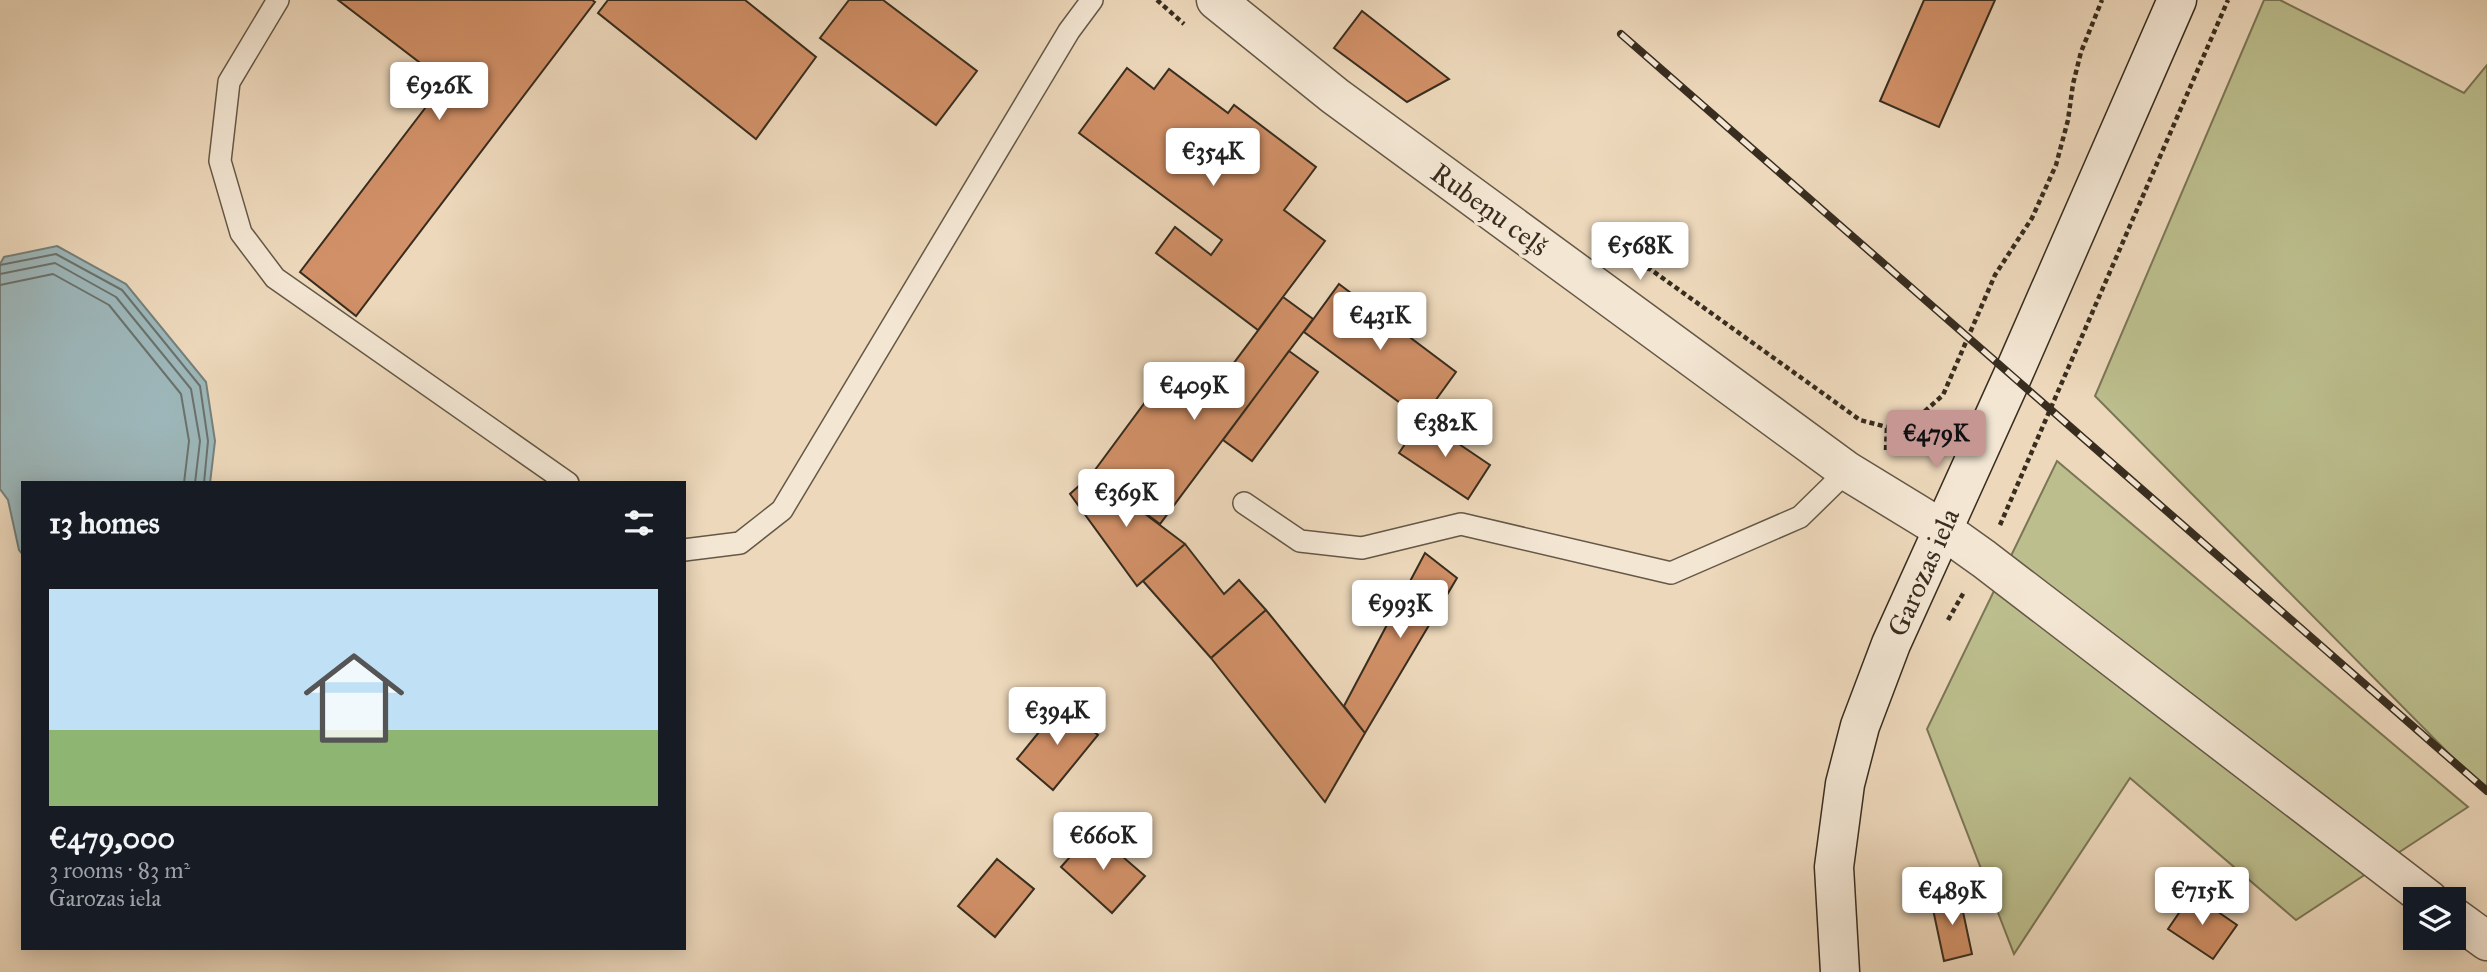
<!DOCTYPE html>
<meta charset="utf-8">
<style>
body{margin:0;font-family:"IM FELL Great Primer",serif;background:#242831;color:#f1f3f6;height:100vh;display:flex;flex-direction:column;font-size:26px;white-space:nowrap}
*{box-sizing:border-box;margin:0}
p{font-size:23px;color:#9ea1a6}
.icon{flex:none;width:38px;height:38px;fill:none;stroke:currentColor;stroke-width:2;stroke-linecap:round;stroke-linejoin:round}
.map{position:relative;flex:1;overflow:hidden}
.details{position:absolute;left:21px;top:481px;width:665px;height:469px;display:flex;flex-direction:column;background:#171b24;border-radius:0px;box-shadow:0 4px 18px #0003}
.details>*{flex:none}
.fabs{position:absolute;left:2403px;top:887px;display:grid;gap:14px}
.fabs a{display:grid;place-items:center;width:63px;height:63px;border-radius:0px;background:#171b24;box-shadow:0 4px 18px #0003;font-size:35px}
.price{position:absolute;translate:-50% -60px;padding:0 16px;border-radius:7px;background:#fff;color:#222;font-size:23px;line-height:46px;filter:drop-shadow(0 2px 4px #0008)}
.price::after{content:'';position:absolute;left:50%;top:42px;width:21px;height:16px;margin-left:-10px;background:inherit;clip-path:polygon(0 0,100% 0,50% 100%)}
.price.active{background:#c59692;color:#111}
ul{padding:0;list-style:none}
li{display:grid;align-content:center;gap:14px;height:371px;padding:0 28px}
li span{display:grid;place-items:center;height:217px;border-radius:0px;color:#555}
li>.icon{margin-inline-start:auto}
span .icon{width:126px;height:126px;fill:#fffc;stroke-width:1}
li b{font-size:30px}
h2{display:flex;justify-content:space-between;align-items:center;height:84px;padding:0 28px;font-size:30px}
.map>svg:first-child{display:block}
</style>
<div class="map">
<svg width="2487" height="972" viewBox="0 0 2487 972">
<rect width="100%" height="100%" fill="#edd8bb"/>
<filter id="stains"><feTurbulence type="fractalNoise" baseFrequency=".00286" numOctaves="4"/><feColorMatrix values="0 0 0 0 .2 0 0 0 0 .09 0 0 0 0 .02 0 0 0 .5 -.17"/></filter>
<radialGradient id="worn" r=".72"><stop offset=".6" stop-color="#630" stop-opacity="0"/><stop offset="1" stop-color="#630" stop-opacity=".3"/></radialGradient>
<path fill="#bcbe8d" stroke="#7a7656" stroke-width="2" d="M2264,0H2280L2464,93L2487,65V792L2095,396Z
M2057,461L2468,807L2296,920L2130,778L2014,954L1927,729Z"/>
<path fill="#9db7ba" stroke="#75807c" stroke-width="2" d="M57,246L126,284L206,382L215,441L210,483H23V555L19,550L8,500L0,489V264L4,257Z"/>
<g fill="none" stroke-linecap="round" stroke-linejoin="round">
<path stroke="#6a726c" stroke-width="2" d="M0,265L56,254L122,290L200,386L208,441L204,483
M0,274L55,263L116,297L191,389L200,441L195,483
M0,285L53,274L109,305L181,394L189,441L184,483"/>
</g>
<path fill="#d19067" stroke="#382d1f" stroke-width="2" d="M338,0H592L595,2L356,316L300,272L445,82Z
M608,0H745L816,57L756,139L598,13Z
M849,0H883L977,71L936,125L820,38Z
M1924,0H1995L1939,127L1880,101Z
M1362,11L1449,79L1407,102L1334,48Z
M1127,68L1154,89L1169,69L1228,113L1234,105L1316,167L1284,210L1325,241L1258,330L1156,253L1175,227L1211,255L1222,240L1079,133Z
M1339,284L1456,372L1422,419L1304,332Z
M1283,297L1313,319L1160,524L1092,474L1163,378L1201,407Z
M1289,351L1318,372L1252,461L1223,440Z
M1422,419L1490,465L1468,499L1399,453Z
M1092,474L1185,544L1137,586L1070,494Z
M1185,544L1224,594L1239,580L1266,610L1211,658L1143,581Z
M1425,553L1457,578L1365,733L1344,706Z
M1266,610L1365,733L1325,802L1211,658Z
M1061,705L1098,735L1053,790L1017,759Z
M1093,831L1145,876L1112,913L1061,867Z
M997,859L1034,889L995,937L958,906Z
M1959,893L1972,954L1944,961L1931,900Z
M2192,894L2237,925L2213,959L2168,929Z"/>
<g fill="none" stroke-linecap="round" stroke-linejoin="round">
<defs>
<path id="lane" d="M278,0L229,82L220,161L241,233L275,278L568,483
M1244,503L1300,541L1362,548L1461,524L1671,573L1800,517L1847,471
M684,550L740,543L782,510L1069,31L1092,0"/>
<path id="street" d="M1216,0L1335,96L1847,471L1942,529L1984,559L2429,900
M2454,917L2487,941"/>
<path id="secondary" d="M1840,972L1834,867L1845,784L1860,726L1891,644L2012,377L2177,0"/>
</defs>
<use href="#lane" stroke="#655846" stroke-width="24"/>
<use href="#street" stroke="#655846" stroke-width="41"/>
<use href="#secondary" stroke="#382d1f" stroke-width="41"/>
<path stroke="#382d1f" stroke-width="4.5" stroke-dasharray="5 3.5" stroke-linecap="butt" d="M1157,0L1184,24
M1638,268L1650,269L1860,420L1887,427L1903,424L1924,412L1943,395L1995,275L2032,218L2056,165L2068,120L2073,84L2081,52L2102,0
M1886,450L1887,427
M2000,525L2228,0
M1948,620L1964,592"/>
<use href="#lane" stroke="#f3e6d3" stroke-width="21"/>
<use href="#street" stroke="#f3e6d3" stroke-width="38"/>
<use href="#secondary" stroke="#f3e6d3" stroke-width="38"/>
<defs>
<path id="rail" d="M1621,34L2487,791"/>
</defs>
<use href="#rail" stroke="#382d1f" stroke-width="8"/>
<use href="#rail" stroke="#f3e6d3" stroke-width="5" stroke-dasharray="16" stroke-linecap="butt"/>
</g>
<g text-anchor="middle" stroke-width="7" stroke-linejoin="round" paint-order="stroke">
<g font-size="28" fill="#382d1f" stroke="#f3e6d3">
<text transform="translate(1490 209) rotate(36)" y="10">Rubeņu ceļš</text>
<text transform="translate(1923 572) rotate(-66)" y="10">Garozas iela</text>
</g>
</g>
<rect width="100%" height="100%" filter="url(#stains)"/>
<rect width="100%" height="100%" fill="url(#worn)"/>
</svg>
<div class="fabs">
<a><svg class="icon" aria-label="layers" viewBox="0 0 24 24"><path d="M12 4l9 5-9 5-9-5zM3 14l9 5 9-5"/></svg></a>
</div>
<b class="price" style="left:439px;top:122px">€926K</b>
<b class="price" style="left:1213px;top:188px">€354K</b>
<b class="price" style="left:1640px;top:282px">€568K</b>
<b class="price" style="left:1380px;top:352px">€431K</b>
<b class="price" style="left:1194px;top:422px">€409K</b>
<b class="price" style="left:1445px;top:459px">€382K</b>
<b class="price active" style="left:1936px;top:470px">€479K</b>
<b class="price" style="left:1126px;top:529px">€369K</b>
<b class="price" style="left:1400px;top:640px">€993K</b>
<b class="price" style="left:1057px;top:747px">€394K</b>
<b class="price" style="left:1103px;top:872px">€660K</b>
<b class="price" style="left:1952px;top:927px">€489K</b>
<b class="price" style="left:2202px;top:927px">€715K</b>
<section class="details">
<h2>13 homes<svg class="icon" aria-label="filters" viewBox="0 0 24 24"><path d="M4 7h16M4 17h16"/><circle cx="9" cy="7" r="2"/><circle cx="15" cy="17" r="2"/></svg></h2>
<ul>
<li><span style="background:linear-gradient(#bfe0f5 65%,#8fb573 0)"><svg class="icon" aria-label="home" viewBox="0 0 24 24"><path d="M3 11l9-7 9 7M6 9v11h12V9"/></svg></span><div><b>€479,000</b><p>3 rooms · 83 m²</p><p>Garozas iela</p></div></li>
</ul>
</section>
</div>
